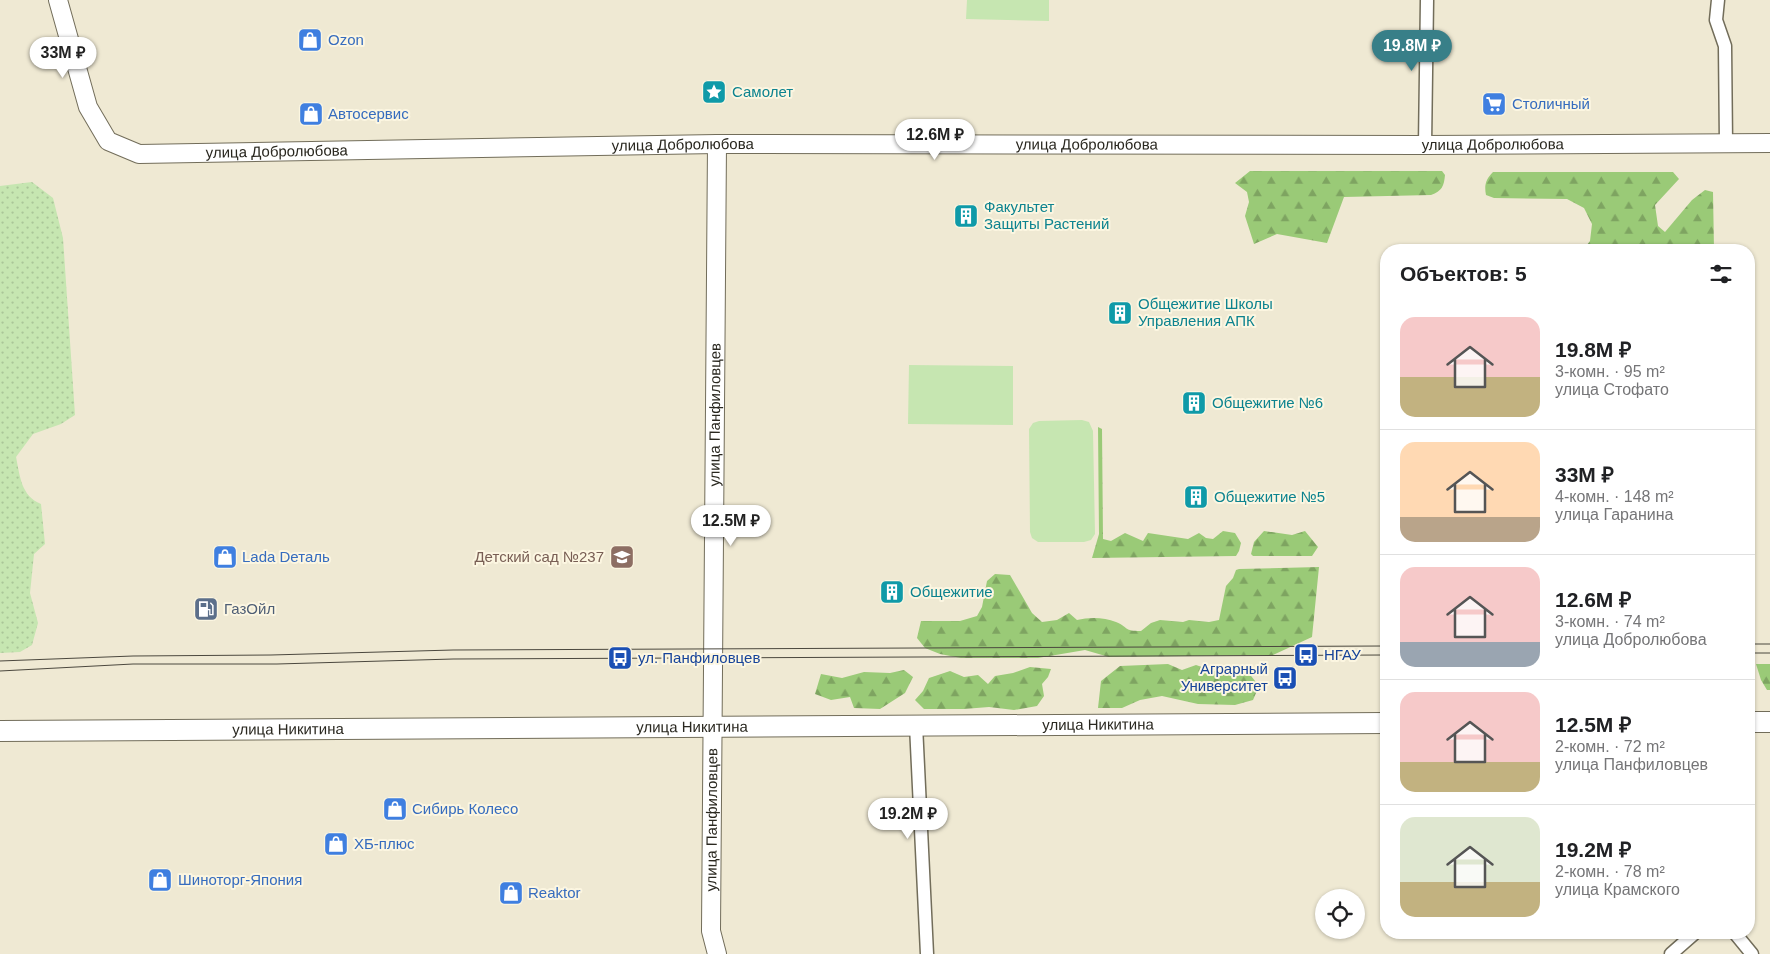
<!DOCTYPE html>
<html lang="ru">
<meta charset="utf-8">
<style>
body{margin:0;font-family:Helvetica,sans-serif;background:#f2f2f2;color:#202124;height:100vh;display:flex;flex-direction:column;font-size:19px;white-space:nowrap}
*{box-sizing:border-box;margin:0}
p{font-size:16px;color:#757577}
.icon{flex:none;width:28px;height:28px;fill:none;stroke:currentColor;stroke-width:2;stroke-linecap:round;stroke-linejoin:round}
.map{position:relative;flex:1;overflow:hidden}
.side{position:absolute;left:1380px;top:244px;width:375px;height:695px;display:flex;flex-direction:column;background:#fff;border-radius:20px;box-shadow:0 1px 4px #0004}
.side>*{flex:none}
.fabs{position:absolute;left:1315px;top:889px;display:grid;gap:10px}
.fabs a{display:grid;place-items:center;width:50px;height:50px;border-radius:50%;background:#fff;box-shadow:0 1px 4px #0004;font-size:25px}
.price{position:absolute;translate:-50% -42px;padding:0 11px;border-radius:18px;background:#fff;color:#222;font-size:16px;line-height:32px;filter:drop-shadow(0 1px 2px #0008)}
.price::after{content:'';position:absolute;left:50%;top:30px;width:15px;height:11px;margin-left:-8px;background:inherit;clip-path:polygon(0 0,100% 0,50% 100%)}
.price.selected{background:#387f88;color:#fff}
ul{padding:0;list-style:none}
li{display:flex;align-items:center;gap:15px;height:125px;padding:0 20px}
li+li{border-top:1px solid #e0e0e0}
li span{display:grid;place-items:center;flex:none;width:140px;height:100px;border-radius:15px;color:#555}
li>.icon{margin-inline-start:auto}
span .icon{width:60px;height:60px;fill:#fffc;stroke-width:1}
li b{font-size:21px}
h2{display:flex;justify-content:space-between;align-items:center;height:60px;padding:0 20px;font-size:21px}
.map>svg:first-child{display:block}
</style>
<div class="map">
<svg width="1770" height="954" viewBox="0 0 1770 954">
<defs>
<pattern id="forest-firs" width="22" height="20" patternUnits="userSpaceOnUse" patternTransform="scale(1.25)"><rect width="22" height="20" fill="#9aca77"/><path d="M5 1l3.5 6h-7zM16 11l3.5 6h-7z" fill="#7ea461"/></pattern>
<pattern id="park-dots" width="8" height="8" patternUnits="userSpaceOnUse" patternTransform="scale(1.25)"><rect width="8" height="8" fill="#c6e6b1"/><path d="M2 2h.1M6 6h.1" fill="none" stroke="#aac598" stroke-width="1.8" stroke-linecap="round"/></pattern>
</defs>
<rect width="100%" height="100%" fill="#efe9d3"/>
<path fill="url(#forest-firs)" d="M1250,171H1442L1445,175C1444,186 1442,191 1431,195L1344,197L1327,243L1277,234L1254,244L1245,216L1249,202L1247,192L1235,183Z
M1493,172H1673L1679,179L1655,205L1658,226L1665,232L1692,200L1705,190L1713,192L1714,250H1583L1590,241L1592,224L1584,208L1567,199L1494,198L1486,195C1484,185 1486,179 1493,172Z
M1098,427L1102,429L1103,539L1111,541L1125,533L1143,541L1148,533L1188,539L1199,533L1206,538L1213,539L1223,531L1235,533L1241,543L1239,551L1236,556L1092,558L1099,534Z
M1264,531L1292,535L1305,531L1318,547L1312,556H1253L1251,554L1254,542Z
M1319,567L1312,637L1273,655L1109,657L1085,650L1038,658H961L940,654L925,648L917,638L921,621H960L977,616L982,607L987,581L995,574L1010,575L1032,613L1042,622L1057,620L1069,613L1077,620C1089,617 1104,617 1116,622C1130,628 1123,631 1141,631L1151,623L1160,620L1183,622L1189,620L1209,622L1219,620L1226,586L1233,578L1236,570L1239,569Z
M1168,664L1182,670L1196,665L1214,671L1228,665L1244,667L1259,686L1253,700L1235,705L1198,704L1162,696L1140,700L1122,708H1098L1101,681L1120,666Z
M1756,664H1770V690H1767L1761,680Z
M1030,667L1051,669L1048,677L1042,684L1044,696L1037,706L1014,710L989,707L964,709H924L915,700L923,691L929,678L950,671L964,677L978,675L988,684L995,676L1013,673Z
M904,670L913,677L905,693L880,709L854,708L850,697L831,700L815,694L821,674L842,678L864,672L890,673Z"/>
<path fill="url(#park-dots)" d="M32,182L53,198L63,238L75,415L61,424L33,434L16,457C20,476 21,496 41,504L45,544L34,554L30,593L38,623L32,645L20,652L0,653V186Z"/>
<path fill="#c6e6b1" d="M967,0H1049V21L966,19Z
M909,365L1013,366V425L908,424Z
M1082,420L1089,422L1093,431L1095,534L1091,540L1084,542H1038L1032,538L1030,532L1029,429L1033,423L1039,421Z"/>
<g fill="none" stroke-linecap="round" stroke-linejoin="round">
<defs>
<path id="street" d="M1718,0L1716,20L1725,46L1726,144
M1425,145L1427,0
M916,725L927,954
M1734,932L1752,954
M1671,954L1696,932"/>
<g id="secondary">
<path id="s1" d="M58,0L88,107L108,141L139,154L717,144L1425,145L1770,143"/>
<path id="s2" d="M717,954L711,931L717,144"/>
</g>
<g id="primary">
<path d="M1749,722H1770"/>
<path id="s3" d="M0,731L1386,723"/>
</g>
</defs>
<use href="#street" stroke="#726d5a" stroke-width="15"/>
<use href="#secondary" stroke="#726d5a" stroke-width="20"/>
<use href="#primary" stroke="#726d5a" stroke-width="22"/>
<use href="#street" stroke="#fff" stroke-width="12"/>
<use href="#secondary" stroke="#fff" stroke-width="18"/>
<use href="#primary" stroke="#fff" stroke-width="20"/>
<path stroke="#4b483e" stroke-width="1" d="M1749,644H1770
M1749,653H1770
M0,661L133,656L271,655L453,650L1386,646
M0,671L133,664H277L453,659L1386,655"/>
</g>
<defs>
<symbol id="shop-square" viewBox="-11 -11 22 22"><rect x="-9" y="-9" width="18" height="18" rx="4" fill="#3f7fe0" stroke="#fcf6e1"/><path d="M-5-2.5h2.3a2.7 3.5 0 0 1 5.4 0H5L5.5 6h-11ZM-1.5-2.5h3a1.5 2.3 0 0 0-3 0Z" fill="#fff"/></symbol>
<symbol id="sight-square" viewBox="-11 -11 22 22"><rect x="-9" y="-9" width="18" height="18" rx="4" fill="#0f9aa8" stroke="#fcf6e1"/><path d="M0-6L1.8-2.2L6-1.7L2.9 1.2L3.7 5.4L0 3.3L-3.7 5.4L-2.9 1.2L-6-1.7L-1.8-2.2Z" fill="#fff"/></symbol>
<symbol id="supermarket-square" viewBox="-11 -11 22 22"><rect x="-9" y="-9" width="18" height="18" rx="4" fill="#3f7fe0" stroke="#fcf6e1"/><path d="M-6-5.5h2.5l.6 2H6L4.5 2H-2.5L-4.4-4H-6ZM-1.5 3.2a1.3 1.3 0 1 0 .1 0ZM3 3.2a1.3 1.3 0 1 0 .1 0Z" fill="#fff"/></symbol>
<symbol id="building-square" viewBox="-11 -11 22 22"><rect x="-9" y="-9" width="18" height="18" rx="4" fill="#0f9aa8" stroke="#fcf6e1"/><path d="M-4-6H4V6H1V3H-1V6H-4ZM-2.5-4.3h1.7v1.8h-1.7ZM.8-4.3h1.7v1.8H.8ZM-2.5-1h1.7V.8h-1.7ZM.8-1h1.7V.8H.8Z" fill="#fff"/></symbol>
<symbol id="school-square" viewBox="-11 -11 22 22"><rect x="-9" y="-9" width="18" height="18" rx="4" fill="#8d6e63" stroke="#fcf6e1"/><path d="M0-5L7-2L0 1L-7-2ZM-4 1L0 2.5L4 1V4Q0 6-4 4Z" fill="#fff"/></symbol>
<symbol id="fuel-square" viewBox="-11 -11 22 22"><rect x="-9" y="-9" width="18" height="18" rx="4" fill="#5c6f8a" stroke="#fcf6e1"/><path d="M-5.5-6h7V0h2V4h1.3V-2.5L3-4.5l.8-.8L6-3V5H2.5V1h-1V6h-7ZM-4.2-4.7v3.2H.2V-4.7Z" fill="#fff"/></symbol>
<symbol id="bus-square" viewBox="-11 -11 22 22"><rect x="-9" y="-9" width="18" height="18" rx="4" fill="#1a4fb4" stroke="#fcf6e1"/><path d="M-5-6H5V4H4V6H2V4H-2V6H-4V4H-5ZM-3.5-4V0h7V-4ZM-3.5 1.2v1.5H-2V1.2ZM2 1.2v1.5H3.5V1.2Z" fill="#fff"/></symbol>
</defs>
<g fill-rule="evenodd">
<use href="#shop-square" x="296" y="26" width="28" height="28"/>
<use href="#sight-square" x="700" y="78" width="28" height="28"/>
<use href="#supermarket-square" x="1480" y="90" width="28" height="28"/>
<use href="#shop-square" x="297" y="100" width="28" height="28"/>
<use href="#building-square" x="952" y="202" width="28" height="28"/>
<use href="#building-square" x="1106" y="299" width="28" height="28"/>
<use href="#building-square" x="1180" y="389" width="28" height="28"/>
<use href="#building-square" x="1182" y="483" width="28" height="28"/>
<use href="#shop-square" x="211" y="543" width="28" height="28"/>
<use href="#school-square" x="608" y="543" width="28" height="28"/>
<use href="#building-square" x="878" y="578" width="28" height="28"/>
<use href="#fuel-square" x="192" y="595" width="28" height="28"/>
<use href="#bus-square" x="1292" y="641" width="28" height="28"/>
<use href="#bus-square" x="606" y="644" width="28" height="28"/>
<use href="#bus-square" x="1271" y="664" width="28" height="28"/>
<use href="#shop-square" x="381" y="795" width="28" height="28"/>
<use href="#shop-square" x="322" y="830" width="28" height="28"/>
<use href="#shop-square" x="146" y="866" width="28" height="28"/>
<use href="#shop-square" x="497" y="879" width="28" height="28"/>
</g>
<g text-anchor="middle" stroke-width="4" stroke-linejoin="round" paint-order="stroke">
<g font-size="15" fill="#366cbe" stroke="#fcf6e1" text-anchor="start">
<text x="328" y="45">Ozon</text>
<text x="1512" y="109">Столичный</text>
<text x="328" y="119">Автосервис</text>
<text x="242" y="562">Lada Dеталь</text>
<text x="412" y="814">Сибирь Колесо</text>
<text x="354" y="849">ХБ-плюс</text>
<text x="178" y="885">Шиноторг-Япония</text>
<text x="528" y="898">Reaktor</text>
</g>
<g font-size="15" fill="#0d838f" stroke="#fcf6e1" text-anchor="start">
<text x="732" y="97">Самолет</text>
<text x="984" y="212">Факультет<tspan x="984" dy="17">Защиты Растений</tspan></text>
<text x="1138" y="309">Общежитие Школы<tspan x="1138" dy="17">Управления АПК</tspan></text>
<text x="1212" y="408">Общежитие №6</text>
<text x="1214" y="502">Общежитие №5</text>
<text x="910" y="597">Общежитие</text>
</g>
<g font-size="15" fill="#29271f" stroke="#fcf6e1">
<text dy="5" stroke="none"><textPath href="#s1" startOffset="728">улица Добролюбова</textPath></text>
<text dy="5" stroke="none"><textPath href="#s1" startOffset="1132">улица Добролюбова</textPath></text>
<text dy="5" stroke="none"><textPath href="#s1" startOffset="1538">улица Добролюбова</textPath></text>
<text dy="5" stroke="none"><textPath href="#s1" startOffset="322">улица Добролюбова</textPath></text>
<text dy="5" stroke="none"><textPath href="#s2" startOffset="540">улица Панфиловцев</textPath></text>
<text dy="5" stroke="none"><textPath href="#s3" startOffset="1098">улица Никитина</textPath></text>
<text dy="5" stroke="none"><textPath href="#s3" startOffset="692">улица Никитина</textPath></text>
<text dy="5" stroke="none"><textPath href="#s3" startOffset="288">улица Никитина</textPath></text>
<text dy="5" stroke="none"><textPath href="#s2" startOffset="135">улица Панфиловцев</textPath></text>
</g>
<g font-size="15" fill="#785e54" stroke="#fcf6e1" text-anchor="end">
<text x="604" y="562">Детский сад №237</text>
</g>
<g font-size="15" fill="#4e5e75" stroke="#fcf6e1" text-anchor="start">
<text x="224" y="614">ГазОйл</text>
</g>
<g font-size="15" fill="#164399" stroke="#fcf6e1" text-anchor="start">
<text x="1324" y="660">НГАУ</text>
<text x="638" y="663">ул. Панфиловцев</text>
<text x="1268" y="674" text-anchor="end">Аграрный<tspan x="1268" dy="17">Университет</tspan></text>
</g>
</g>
</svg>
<div class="fabs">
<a><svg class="icon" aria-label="locate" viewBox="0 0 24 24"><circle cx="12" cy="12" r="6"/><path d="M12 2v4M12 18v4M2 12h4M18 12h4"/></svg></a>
</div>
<b class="price selected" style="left:1412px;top:72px">19.8M ₽</b>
<b class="price" style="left:63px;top:79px">33M ₽</b>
<b class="price" style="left:935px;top:161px">12.6M ₽</b>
<b class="price" style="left:731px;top:547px">12.5M ₽</b>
<b class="price" style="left:908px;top:840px">19.2M ₽</b>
<section class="side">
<h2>Объектов: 5<svg class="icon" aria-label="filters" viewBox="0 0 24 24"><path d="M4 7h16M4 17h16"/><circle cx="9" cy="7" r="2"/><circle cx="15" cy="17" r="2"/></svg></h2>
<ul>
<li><span style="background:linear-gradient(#f6c9c9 60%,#c2b280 0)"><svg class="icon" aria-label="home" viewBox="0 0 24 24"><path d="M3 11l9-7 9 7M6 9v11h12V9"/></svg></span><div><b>19.8M ₽</b><p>3-комн. · 95 m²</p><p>улица Стофато</p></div></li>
<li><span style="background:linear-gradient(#ffd9b3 75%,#b9a48a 0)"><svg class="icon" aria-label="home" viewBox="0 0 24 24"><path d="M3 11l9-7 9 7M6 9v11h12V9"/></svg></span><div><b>33M ₽</b><p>4-комн. · 148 m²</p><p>улица Гаранина</p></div></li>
<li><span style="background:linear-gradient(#f6c9c9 75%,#9aa5b1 0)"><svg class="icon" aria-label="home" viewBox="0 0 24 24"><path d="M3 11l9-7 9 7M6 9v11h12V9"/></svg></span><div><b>12.6M ₽</b><p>3-комн. · 74 m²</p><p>улица Добролюбова</p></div></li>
<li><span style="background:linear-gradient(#f6c9c9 70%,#c2b280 0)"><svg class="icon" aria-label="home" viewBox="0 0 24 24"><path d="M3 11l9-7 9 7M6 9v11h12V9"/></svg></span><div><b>12.5M ₽</b><p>2-комн. · 72 m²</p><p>улица Панфиловцев</p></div></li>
<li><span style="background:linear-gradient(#dfe7d0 65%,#c2b280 0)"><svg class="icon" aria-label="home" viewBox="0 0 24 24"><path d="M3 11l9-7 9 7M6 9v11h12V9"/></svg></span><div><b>19.2M ₽</b><p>2-комн. · 78 m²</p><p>улица Крамского</p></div></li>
</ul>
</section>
</div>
